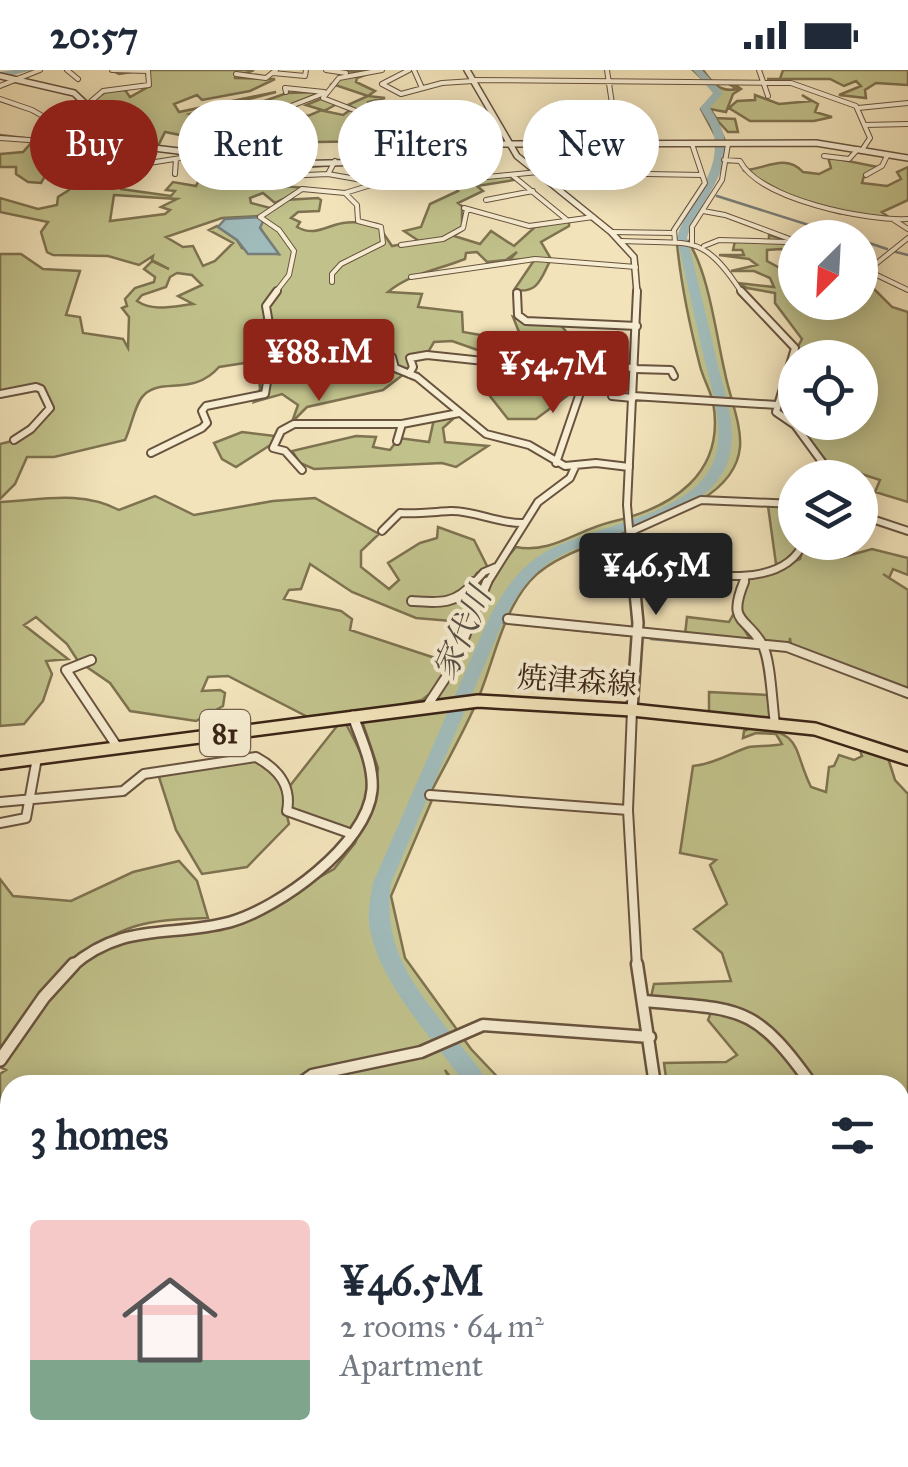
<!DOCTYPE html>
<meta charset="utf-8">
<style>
body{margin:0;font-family:"IM FELL Great Primer","Noto Serif JP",serif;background:#f6f6f7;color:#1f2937;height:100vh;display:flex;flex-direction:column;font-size:38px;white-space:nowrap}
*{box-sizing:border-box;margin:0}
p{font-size:32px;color:#747a83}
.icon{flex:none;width:55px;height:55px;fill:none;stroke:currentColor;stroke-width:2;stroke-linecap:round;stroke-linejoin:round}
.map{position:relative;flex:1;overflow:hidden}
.panel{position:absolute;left:0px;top:1005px;width:910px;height:392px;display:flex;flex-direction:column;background:#fff;border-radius:30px 30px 0 0;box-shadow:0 5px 25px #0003}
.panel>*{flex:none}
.banner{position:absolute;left:30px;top:30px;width:850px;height:90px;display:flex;gap:20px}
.needle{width:65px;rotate:204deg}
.buttons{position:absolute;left:778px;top:150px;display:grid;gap:20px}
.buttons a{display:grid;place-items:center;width:100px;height:100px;border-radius:50%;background:#fff;box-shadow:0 5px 25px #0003;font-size:50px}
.price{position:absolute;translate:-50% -85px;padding:0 22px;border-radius:10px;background:#8f2418;color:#fff;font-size:32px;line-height:65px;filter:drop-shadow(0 2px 5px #0008)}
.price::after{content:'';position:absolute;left:50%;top:60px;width:30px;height:22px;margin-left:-15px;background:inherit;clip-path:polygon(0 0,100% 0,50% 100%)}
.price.current{background:#222;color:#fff}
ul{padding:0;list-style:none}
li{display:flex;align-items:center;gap:30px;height:250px;padding:0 30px}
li+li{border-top:2px solid #e0e1e3}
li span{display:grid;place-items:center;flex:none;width:280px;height:200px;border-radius:10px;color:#555}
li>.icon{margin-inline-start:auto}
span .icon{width:120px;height:120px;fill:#fffc;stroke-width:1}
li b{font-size:42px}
h2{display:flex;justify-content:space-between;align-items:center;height:120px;padding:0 30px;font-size:42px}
.chip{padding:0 35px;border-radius:45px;background:#fff;box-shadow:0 5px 25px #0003;font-size:35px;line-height:90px}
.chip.current{background:#8f2418;color:#fff}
.status{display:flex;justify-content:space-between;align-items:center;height:70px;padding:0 50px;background:#fff;direction:ltr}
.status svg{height:28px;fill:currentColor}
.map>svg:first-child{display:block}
</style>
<div class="status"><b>20:57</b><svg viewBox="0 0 49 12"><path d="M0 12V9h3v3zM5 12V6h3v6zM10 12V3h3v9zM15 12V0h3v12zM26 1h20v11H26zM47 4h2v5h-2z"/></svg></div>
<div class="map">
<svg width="908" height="1397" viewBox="0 0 908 1397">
<rect width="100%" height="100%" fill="#f2e3ba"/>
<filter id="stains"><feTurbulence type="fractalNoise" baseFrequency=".002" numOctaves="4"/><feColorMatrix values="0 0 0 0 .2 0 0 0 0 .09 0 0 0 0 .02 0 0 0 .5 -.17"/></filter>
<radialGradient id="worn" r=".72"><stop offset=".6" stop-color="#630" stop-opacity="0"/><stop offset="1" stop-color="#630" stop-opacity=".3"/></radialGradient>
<path fill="#c1c18b" stroke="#7e7250" stroke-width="2.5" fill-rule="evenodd" d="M111,0H254L234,8L275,9L250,21L202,30L197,25L174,34L179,42L276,22L190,44L210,50L287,23L322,22L245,53L265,55L280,63L297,58L299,53L282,46L293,41L308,46L322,40L306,35L323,28L337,34L324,41L343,45L353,38L348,35L368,26L332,14L346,6L368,3L333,0H378L357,8L356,12L375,21L368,26L385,28L368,32L370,36L382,39C398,30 419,37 431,52L425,59L445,61L447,66L458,71L468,67L497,70L499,66L500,70L463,72L431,84L407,73L410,63L386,60V69L381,71L317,72L303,81L280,84V91L179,81L185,66L165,62L157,78L131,73L90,33L108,20H125L130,27L150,16L145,0L119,4Z
M693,0H703C712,13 721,23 737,19L729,14L733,13L741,19L733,24L726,42L710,39L716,48L735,49L738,62H728L715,48L725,71L715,65L701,39L717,23Z
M783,0H908V15L876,13L865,20L866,28L839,25L861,16L856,11L844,16L830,9H767H780Z
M755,25L779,34L811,31L802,25L818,34L815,42L832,47L814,51H750L729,38L737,31L755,30Z
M57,58L43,74L49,73L64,59L72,68L102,58L109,65L105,69L110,74L99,81L113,85L118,77L136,81L125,82L121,87H88L85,91H80L76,81L75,91L49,99L41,113L28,112L16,104V97H0V84L23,82L32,72L0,65L41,70Z
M828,87L878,97L864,106L862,113L887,116L901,109L897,102L908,97V130L882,142L891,149L838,143L797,130L743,100C763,101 784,82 803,102L819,104L831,98Z
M209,88L277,96L349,94L278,99L257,114L307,118L275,133L263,123L250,128L251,133L270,138L284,130L318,128L321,130L319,141L298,142L291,148L300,152L297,157C315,167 325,156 343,153C354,151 366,153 377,154L392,176L419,171L404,161L421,157L430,134L458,121L448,111L509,105L514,110L477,116L483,121L458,133L462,136V160L454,166L480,174L491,161L514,176L535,157L569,151V156L541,172L551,189C541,208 539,224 514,220L535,189L509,190L517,182L506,190L487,192L477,182L466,183L465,189C438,200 411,203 388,222L422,224L418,237L462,242L463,262L515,271L519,262L513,247L530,255L557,253C571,261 576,283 571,298L583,314L536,349H508L482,316L499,305L533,306L536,300L526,298L524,284L486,283L452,271L434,272L427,284L410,288L413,297L383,320L307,337L292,352L298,335L282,324L254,332L260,319L258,291L219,297C193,327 161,307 144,325C135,333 131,358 125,370L54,387H27L15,414L0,429V374L12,371L49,338L41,319L0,324V184H21L43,199L80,201L66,245L80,247L83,263L123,269L128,278L129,247L122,238L127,236L125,229L135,218L154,212L155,207L144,199L152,191L169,199L152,190L153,186L139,195L108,186L53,185L47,182L41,162L48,152L0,142V128L38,139L57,135L58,127L69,120L72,108L87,94L113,102L119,96H130L117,113L121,119L171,126L175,121L166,120L173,112L196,116ZM114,125L177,129L161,137L170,140L165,144L110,151ZM260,146V158L278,184L242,178L237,170L217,156L209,160L233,173L215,191L203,196L193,176L183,177L166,167L222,148ZM177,203L192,205L202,215L178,226L193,234C174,236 153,242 137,231L142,225L166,217L170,207Z
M769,165L795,173H785L795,179V186L781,179L767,180V191L780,198L795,199V232H860V208H874L872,217L892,237L908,242V432L875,422L880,410L828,393L796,353L860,352V288L814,287L813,282L796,280L802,269L775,233V223L747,218L738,213L774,217L770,208L754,201H731L757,195L749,189L719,185H744L742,180H733L735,171L769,170Z
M688,171C709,203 716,265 725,303C729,325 742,355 740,377C733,455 575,459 530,511C502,543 494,591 478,629C464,662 446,693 430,724L432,730L391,826L405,888L471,979L505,1015H456L445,1000L453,1015H307L304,1011L298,1015H10V1208L0,1211V1004L6,1000L0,997V809L13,826L71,831L133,802L179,791L197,811L208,848C139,850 125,854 68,894L119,869L240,851L334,799L355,773L374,727L378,698L362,651L428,639L437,618L422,630L346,647L306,646L228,606L208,607L202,621L220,620L225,623L223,636L196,651L130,641L110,613L78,591L67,574L36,547L24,555L68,589L46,591L52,604L43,631L24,654L0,656V432C42,430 80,420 119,440L155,426L194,445L273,431L315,428L379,464L361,481V497L389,519L399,510L388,493L420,473L437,468L438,457L474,470L488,498L477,503L466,523L493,504L516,477C551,484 577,460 611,452C672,438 726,404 713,332C710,320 703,308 700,296C690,257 681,214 677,174ZM310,494L352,522L416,548L463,552L478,526L442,612L443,593L435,588L350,560L352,549L341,541L284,529L289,520L301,519Z
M455,347L443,358L445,372L488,376L456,397L442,393L314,399L300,393L292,381L356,366L376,367L373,377L390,380L399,368L429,372L434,349Z
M242,362L275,366L272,374L236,397L222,389L214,373Z
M768,436L795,438L789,449L800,483L789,492L776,494Z
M804,474L826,478L840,488L872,479L908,488V505L893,499L889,508L883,504L908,520V620L791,577L790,568L789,576L765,573L737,541L746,508L800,489Z
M734,543L752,572L685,565L687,547L729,552Z
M709,622L767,625L772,651L709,645Z
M346,654C370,699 377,715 354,761L287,741L290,721L286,742L289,754L247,797L202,804L176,760L158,704L254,689L289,717L337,656Z
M753,657C804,663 792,678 811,717L826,722L829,697L834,696L839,685L854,690L862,686L859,677L888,688L895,710L908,724V1074L900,1073V1015H667L664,993L726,992L737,985L708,950L712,940L650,931L654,914L731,911L722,883L694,859L727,834L710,795L716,790L680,783L693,696C714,694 730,683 749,677C756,675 771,677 782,674L776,664L756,663L743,668L744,661Z
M900,1082L908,1083V1337L900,1328Z
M10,1231V1388H100L103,1397H0V1234Z
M303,1388H557L523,1397H301Z"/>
<path fill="#a0bbbb" stroke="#777e79" stroke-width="2.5" d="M260,147L264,149L260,158L279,184H248L237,170L218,157L225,149Z"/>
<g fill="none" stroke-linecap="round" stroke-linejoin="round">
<path stroke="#777e79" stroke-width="2.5" d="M717,126L850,168
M860,170L887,179
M896,182L908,185
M495,552L631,566
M651,569L761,579
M868,612L908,628"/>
<path fill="#a0bbbb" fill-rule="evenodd" d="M14,0H33L0,8V2Z
M693,0H702L723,23L710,38C714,45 719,52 722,60C737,100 697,133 687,168C697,208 707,248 716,288C723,317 735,348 731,379C720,454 601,457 550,492C528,507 514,529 503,552L391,813C381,884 420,923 461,976C471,988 482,1001 489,1015H466C434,970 381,915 370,860C367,845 370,829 373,813L487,552C500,527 515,502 539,486C587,453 705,449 717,379C723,350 711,317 704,288C695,248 686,208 677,168C686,133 721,106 714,66C712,56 705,47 700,38L713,23Z
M900,1335L908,1339V1370L900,1367Z"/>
<defs>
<path id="minor-far3" d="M67,0L78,9
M326,0L346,3
M382,0L339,8L323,28L377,49L374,59L409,61L407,73L436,88
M409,0L382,14L401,24L442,13L473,11
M414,0L422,18
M607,0L618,74
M759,0L768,26
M273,3L305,6L306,0
M236,4L266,8L276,0
M472,10L791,13L856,36L870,68L862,80
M0,16L40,0
M286,22L285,18L324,22
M0,29L32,40L62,57
M858,38L908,33
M283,48L273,43L322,24
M865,55L908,54
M92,61L97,50L103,49
M0,68L71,73L79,91L136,95L200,85
M43,73L103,21L149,15L148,1L112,0
M824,86L849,89L858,79
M724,90L740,91C760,130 867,151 908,149
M335,91L328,104L396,116L538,102L702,105
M409,91L414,115
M175,104L176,89
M512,105L567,150
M866,105L882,96L887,86
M263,107L328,104
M486,130L533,121
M464,138L529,156L593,147
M703,141L725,145L795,171
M894,150L908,159
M611,162L674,163
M622,171C691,175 702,161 742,223
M675,172L674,160L705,113L692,74
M692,173V157L722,110L728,74
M401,175L443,169L463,158L467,139
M704,176L719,170L786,172
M860,197L908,220
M867,201L908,168
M411,207L535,189L636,197
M332,212V204L341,194L383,173L381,157L358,151L357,135L345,123
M275,223L289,205L294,181L279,160L260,147L302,119L345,123L371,115"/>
<path id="minor-far2" d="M741,221L795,278L776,342L795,355L828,400L829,408
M517,223L518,245L526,251L637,256
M348,268L392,287L395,298L417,307L486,364L529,375L565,396L596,393L629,397
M635,299L671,300L674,306
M409,304L413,297L410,288L427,285L570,300L593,296L635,298
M0,324L36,317L41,319L50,338L31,359L14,370
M612,326L633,328
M633,326L777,335
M397,371L402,354
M151,383L202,358L207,353L202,341L206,336L265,324L273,277L266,236L277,221
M556,393L583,314L573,299
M302,400L285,381L273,378L281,361L294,354H402L459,343
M860,445L908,461
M382,461L400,443C417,444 433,442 450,441C474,440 498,454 523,453
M630,462L701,430L795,434
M633,492C681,500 780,528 804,472
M472,515L484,502L496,497
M486,515L538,432L570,408L575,397
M743,515L746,506"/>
<path id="minor-far1" d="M744,512C727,554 746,546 762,574C771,589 772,635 775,654
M412,531C438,533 457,535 474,512
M508,549L787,577L908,623
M91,590L66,600L118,678
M427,636L452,598L487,512
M632,640L628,740L637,897
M430,725L628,740
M0,732L123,721L144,704L256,687C278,699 292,715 287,741L352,764
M0,753L26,748L37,688"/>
<path id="minor" d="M637,894L655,1015
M645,931C740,940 754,933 812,1015
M298,1015L312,1005L421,982L483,955L650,967
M900,1073L908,1074
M0,1234L10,1231
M900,1366L908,1374
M616,1388V1397
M878,1397L887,1388"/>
<path id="tertiary-far3" d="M467,0L517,86L611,162L634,187L637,223
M0,6L74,23L129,75L286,94L413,91L484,74L816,73L908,88"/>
<path id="tertiary-far2" d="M634,515L627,435L637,221"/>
<path id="tertiary-far1" d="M632,640L638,553L634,512
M71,897C124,851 170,868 230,852C279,838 367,775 372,720C374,695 361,669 353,646"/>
<path id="tertiary" d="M0,990L44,927L74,894"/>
<path id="primary" d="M0,693L478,631L632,640L815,659L908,689"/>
</defs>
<use href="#minor-far3" stroke="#68533f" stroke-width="6"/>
<use href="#minor-far2" stroke="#68533f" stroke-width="10"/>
<use href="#minor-far1" stroke="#68533f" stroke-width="12"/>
<use href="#minor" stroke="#68533f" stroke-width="15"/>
<use href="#tertiary-far3" stroke="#68533f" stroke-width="8"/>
<use href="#tertiary-far2" stroke="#68533f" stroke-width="10"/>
<use href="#tertiary-far1" stroke="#68533f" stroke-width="14"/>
<use href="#tertiary" stroke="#68533f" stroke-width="16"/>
<use href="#primary" stroke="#3a2316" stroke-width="16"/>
<use href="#minor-far3" stroke="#f7edd2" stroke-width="4"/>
<use href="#minor-far2" stroke="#f7edd2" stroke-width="6"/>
<use href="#minor-far1" stroke="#f7edd2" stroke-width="8"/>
<use href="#minor" stroke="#f7edd2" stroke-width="10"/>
<use href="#tertiary-far3" stroke="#f7edd2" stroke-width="5"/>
<use href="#tertiary-far2" stroke="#f7edd2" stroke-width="6"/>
<use href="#tertiary-far1" stroke="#f7edd2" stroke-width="9"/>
<use href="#tertiary" stroke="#f7edd2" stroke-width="11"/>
<use href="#primary" stroke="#f2e3ba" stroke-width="11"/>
</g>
<g text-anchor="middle" stroke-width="8" stroke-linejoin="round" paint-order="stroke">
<rect fill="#f7edd2" stroke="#73604e" stroke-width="2.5" x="200" y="640" width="50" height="46" rx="8"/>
<g font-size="28" font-weight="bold" fill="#3a2316">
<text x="225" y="673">81</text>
</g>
<g font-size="30" fill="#3a2316" stroke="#f7edd2">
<text transform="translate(577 611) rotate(4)" y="10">焼津森線</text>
</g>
<g font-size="32" font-style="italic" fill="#595148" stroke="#f7edd2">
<text transform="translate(462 563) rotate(-66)" y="11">家代川</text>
</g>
</g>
<rect width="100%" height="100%" filter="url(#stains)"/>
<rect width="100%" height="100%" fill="url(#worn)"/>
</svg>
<div class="buttons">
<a><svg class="needle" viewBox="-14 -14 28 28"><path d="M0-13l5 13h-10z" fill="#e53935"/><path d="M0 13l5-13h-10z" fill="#747a83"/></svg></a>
<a><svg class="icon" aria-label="locate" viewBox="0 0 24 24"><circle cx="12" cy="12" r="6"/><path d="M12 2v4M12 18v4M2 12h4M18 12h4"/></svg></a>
<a><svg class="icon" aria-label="layers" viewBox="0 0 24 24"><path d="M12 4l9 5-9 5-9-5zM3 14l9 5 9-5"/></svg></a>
</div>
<b class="price" style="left:319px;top:334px">¥88.1M</b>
<b class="price" style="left:553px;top:346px">¥54.7M</b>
<b class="price current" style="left:656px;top:548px">¥46.5M</b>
<div class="banner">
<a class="chip current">Buy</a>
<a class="chip">Rent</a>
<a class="chip">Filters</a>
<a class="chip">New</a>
</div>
<section class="panel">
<h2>3 homes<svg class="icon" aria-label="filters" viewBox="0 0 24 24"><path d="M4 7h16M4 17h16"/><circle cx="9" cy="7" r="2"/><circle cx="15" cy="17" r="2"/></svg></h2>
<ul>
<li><span style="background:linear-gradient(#f6c9c9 70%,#7fa58c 0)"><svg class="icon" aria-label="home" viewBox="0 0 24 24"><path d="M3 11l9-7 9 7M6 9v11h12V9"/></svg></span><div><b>¥46.5M</b><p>2 rooms · 64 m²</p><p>Apartment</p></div></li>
</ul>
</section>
</div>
